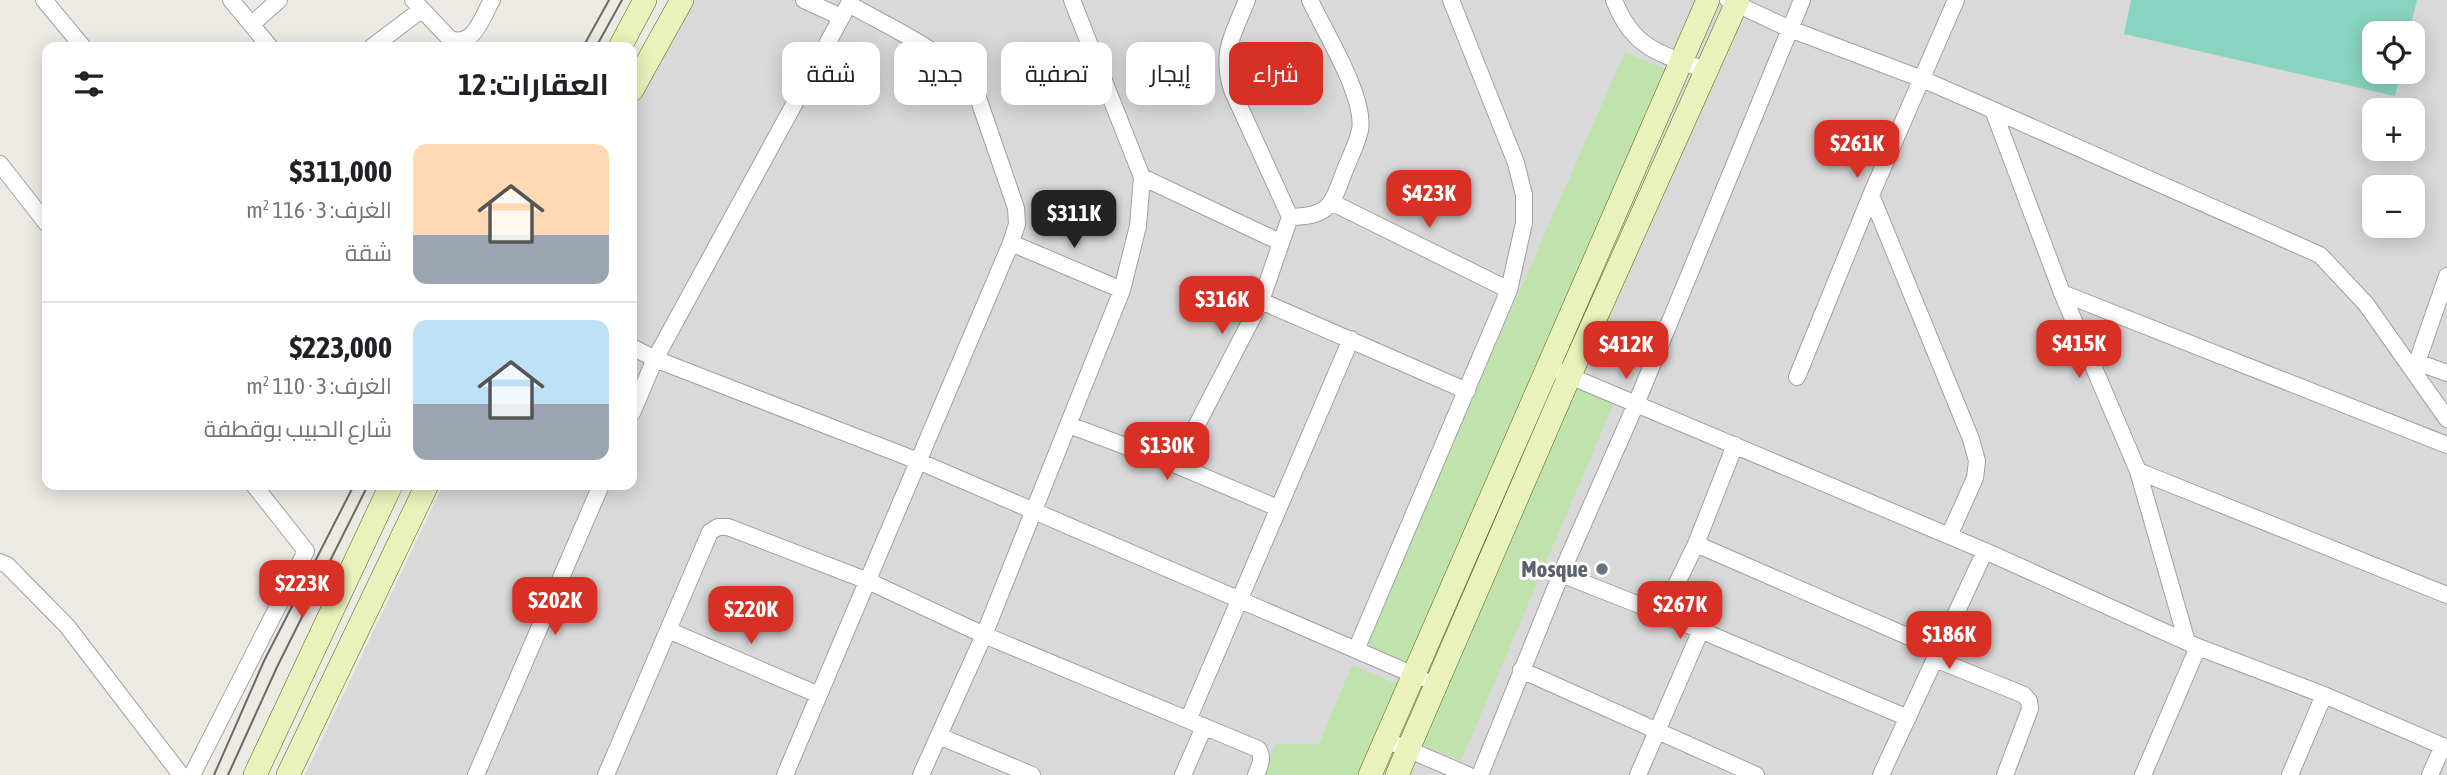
<!DOCTYPE html>
<html lang="ar">
<meta charset="utf-8">
<style>
body{margin:0;font-family:"Asap Condensed",Cairo,sans-serif;background:#f6f6f6;color:#202124;direction:rtl;height:100vh;display:flex;flex-direction:column;font-size:26px;white-space:nowrap}
*{box-sizing:border-box;margin:0}
p{font-size:23px;color:#757577}
.icon{flex:none;width:38px;height:38px;fill:none;stroke:currentColor;stroke-width:2;stroke-linecap:round;stroke-linejoin:round}
.map{position:relative;flex:1;overflow:hidden;direction:ltr}
.sheet{position:absolute;left:42px;top:42px;width:595px;height:448px;display:flex;flex-direction:column;background:#fff;border-radius:14px;box-shadow:0 4px 18px #0003;direction:rtl}
.sheet>*{flex:none}
.guide{position:absolute;left:658px;top:42px;width:665px;height:63px;direction:rtl;display:flex;gap:14px}
.fabs{position:absolute;left:2362px;top:21px;display:grid;gap:14px}
.fabs a{display:grid;place-items:center;width:63px;height:63px;border-radius:14px;background:#fff;box-shadow:0 4px 18px #0003;font-size:35px}
.price{position:absolute;translate:-50% -60px;padding:0 16px;border-radius:14px;background:#d93025;color:#fff;font-size:23px;line-height:46px;filter:drop-shadow(0 2px 4px #0008)}
.price::after{content:'';position:absolute;left:50%;top:42px;width:21px;height:16px;margin-left:-10px;background:inherit;clip-path:polygon(0 0,100% 0,50% 100%)}
.price.current{background:#222;color:#fff}
ul{padding:0;list-style:none}
li{display:flex;align-items:center;gap:21px;height:175px;padding:0 28px}
li+li{border-top:2px solid #e0e0e0}
li span{display:grid;place-items:center;flex:none;width:196px;height:140px;border-radius:14px;color:#555}
li>.icon{margin-inline-start:auto}
span .icon{width:84px;height:84px;fill:#fffc;stroke-width:1}
li b{font-size:30px}
h2{display:flex;justify-content:space-between;align-items:center;height:84px;padding:0 28px;font-size:30px}
.pill{padding:0 24px;border-radius:14px;background:#fff;box-shadow:0 4px 18px #0003;font-size:24px;line-height:63px}
.pill.current{background:#d93025;color:#fff}
.map>svg:first-child{display:block}
</style>
<div class="map">
<svg width="2447" height="775" viewBox="0 0 2447 775">
<rect width="100%" height="100%" fill="#eceae3"/>
<path fill="#dad9d9" fill-rule="evenodd" d="M691,0H2447V775H305L443,485H632V112ZM2375,33H2413V72H2375ZM2375,110H2413V149H2375ZM2375,187H2413V226H2375Z"/>
<path fill="#c0e2ad" d="M1625,52L1665,69L1406,665L1362,648Z
M1573,386L1614,403L1461,761L1420,744Z
M1352,665L1399,685L1359,775H1263L1276,744H1319Z"/>
<path fill="#88d4c0" d="M2131,0H2417L2409,33H2375V72H2401L2395,96L2124,34Z"/>
<g fill="none" stroke-linecap="round" stroke-linejoin="round">
<defs>
<path id="street" d="M44,0L83,47
M231,0L270,47
M413,0L450,39C474,48 482,17 492,0
M804,0L841,17
M1614,0C1633,49 1659,53 1705,70
M1728,0L1790,29L1922,79L1993,110L2320,255L2366,304L2447,419
M252,24L279,0
M372,47L421,10
M1993,110L2062,293L2138,471L2187,642
M0,164L47,224
M1142,177L1280,242
M1871,195L1971,439L1977,461L1975,478L1949,536
M1333,203L1509,290
M1290,217C1327,216 1331,208 1343,175C1348,161 1357,145 1360,130C1366,97 1324,31 1310,0
M1011,243L1122,290
M2062,293L2447,445
M1261,301L1467,391
M632,347L655,359L918,461L1421,678
M2417,362L2447,373
M2414,371L2447,276
M1560,372L1985,551L2198,647L2324,695L2447,748
M1797,377L1871,195L1956,0
M632,413L655,359L851,0
M1069,425L1176,465L1278,508
M1735,445L1696,544L1662,614L1908,718
M1176,465L1261,301L1290,217L1232,90C1220,52 1233,35 1247,0
M2138,471L2447,595
M1696,544L1939,650
M0,562L7,565L67,626L181,775
M1561,574L1662,614
M668,630L819,695
M1356,650L1509,290L1524,223V195L1516,163L1451,0
M1935,659L2024,695L2029,701L2030,709L2005,775
M1521,670L1756,775
M1188,720L1351,339
M939,736L1032,775
M1386,740L1468,775
M192,775L306,551L254,485
M476,775L601,485
M606,775L710,532L718,527H728L868,581L984,635L1258,749C1264,758 1260,765 1256,775
M785,775L1011,243L1017,224L1016,208L975,89C944,50 892,29 849,4
M921,775L984,635L1122,290L1138,226L1142,177L1072,0
M1183,775L1204,727
M1480,775L1561,574L1636,404L1802,0
M1638,775L1701,630
M1881,775L1985,551
M2143,775L2198,647
M2290,775L2324,695
M2430,775L2443,746"/>
<path id="secondary" d="M620,47L645,0
M632,90L682,0
M255,775L391,485
M288,775L427,485
M1370,775L1708,0
M1397,775L1570,375L1738,0"/>
</defs>
<use href="#street" stroke="#a0a0a0" stroke-width="18"/>
<use href="#secondary" stroke="#52670f" stroke-width="24"/>
<use href="#street" stroke="#fff" stroke-width="16"/>
<use href="#secondary" stroke="#e9f2ba" stroke-width="23"/>
<path stroke="#6a6a6a" stroke-width="2" d="M583,47L609,0
M596,47L622,0
M214,775L264,661L354,485
M228,775L277,667L368,485"/>
</g>
<circle fill="#6b7280" stroke="#fff" stroke-width="2.5" cx="1602" cy="569" r="7"/>
<g text-anchor="middle" stroke-width="6" stroke-linejoin="round" paint-order="stroke">
<g font-size="23" font-weight="bold" fill="#5b616d" stroke="#fff" text-anchor="end">
<text x="1588" y="577">Mosque</text>
</g>
</g>
</svg>
<div class="fabs">
<a><svg class="icon" aria-label="locate" viewBox="0 0 24 24"><circle cx="12" cy="12" r="6"/><path d="M12 2v4M12 18v4M2 12h4M18 12h4"/></svg></a>
<a>+</a>
<a>−</a>
</div>
<b class="price" style="left:1857px;top:180px">$261K</b>
<b class="price" style="left:1429px;top:230px">$423K</b>
<b class="price current" style="left:1074px;top:250px">$311K</b>
<b class="price" style="left:1222px;top:336px">$316K</b>
<b class="price" style="left:2079px;top:380px">$415K</b>
<b class="price" style="left:1626px;top:381px">$412K</b>
<b class="price" style="left:1167px;top:482px">$130K</b>
<b class="price" style="left:302px;top:620px">$223K</b>
<b class="price" style="left:555px;top:637px">$202K</b>
<b class="price" style="left:1680px;top:641px">$267K</b>
<b class="price" style="left:751px;top:646px">$220K</b>
<b class="price" style="left:1949px;top:671px">$186K</b>
<div class="guide">
<a class="pill current">شراء</a>
<a class="pill">إيجار</a>
<a class="pill">تصفية</a>
<a class="pill">جديد</a>
<a class="pill">شقة</a>
</div>
<section class="sheet">
<h2>العقارات: 12<svg class="icon" aria-label="filters" viewBox="0 0 24 24"><path d="M4 7h16M4 17h16"/><circle cx="9" cy="7" r="2"/><circle cx="15" cy="17" r="2"/></svg></h2>
<ul>
<li><span style="background:linear-gradient(#ffd9b3 65%,#9aa5b1 0)"><svg class="icon" aria-label="home" viewBox="0 0 24 24"><path d="M3 11l9-7 9 7M6 9v11h12V9"/></svg></span><div><b>$311,000</b><p>الغرف: 3 · 116 m²</p><p>شقة</p></div></li>
<li><span style="background:linear-gradient(#bfe0f5 60%,#9aa5b1 0)"><svg class="icon" aria-label="home" viewBox="0 0 24 24"><path d="M3 11l9-7 9 7M6 9v11h12V9"/></svg></span><div><b>$223,000</b><p>الغرف: 3 · 110 m²</p><p>شارع الحبيب بوقطفة</p></div></li>
</ul>
</section>
</div>
